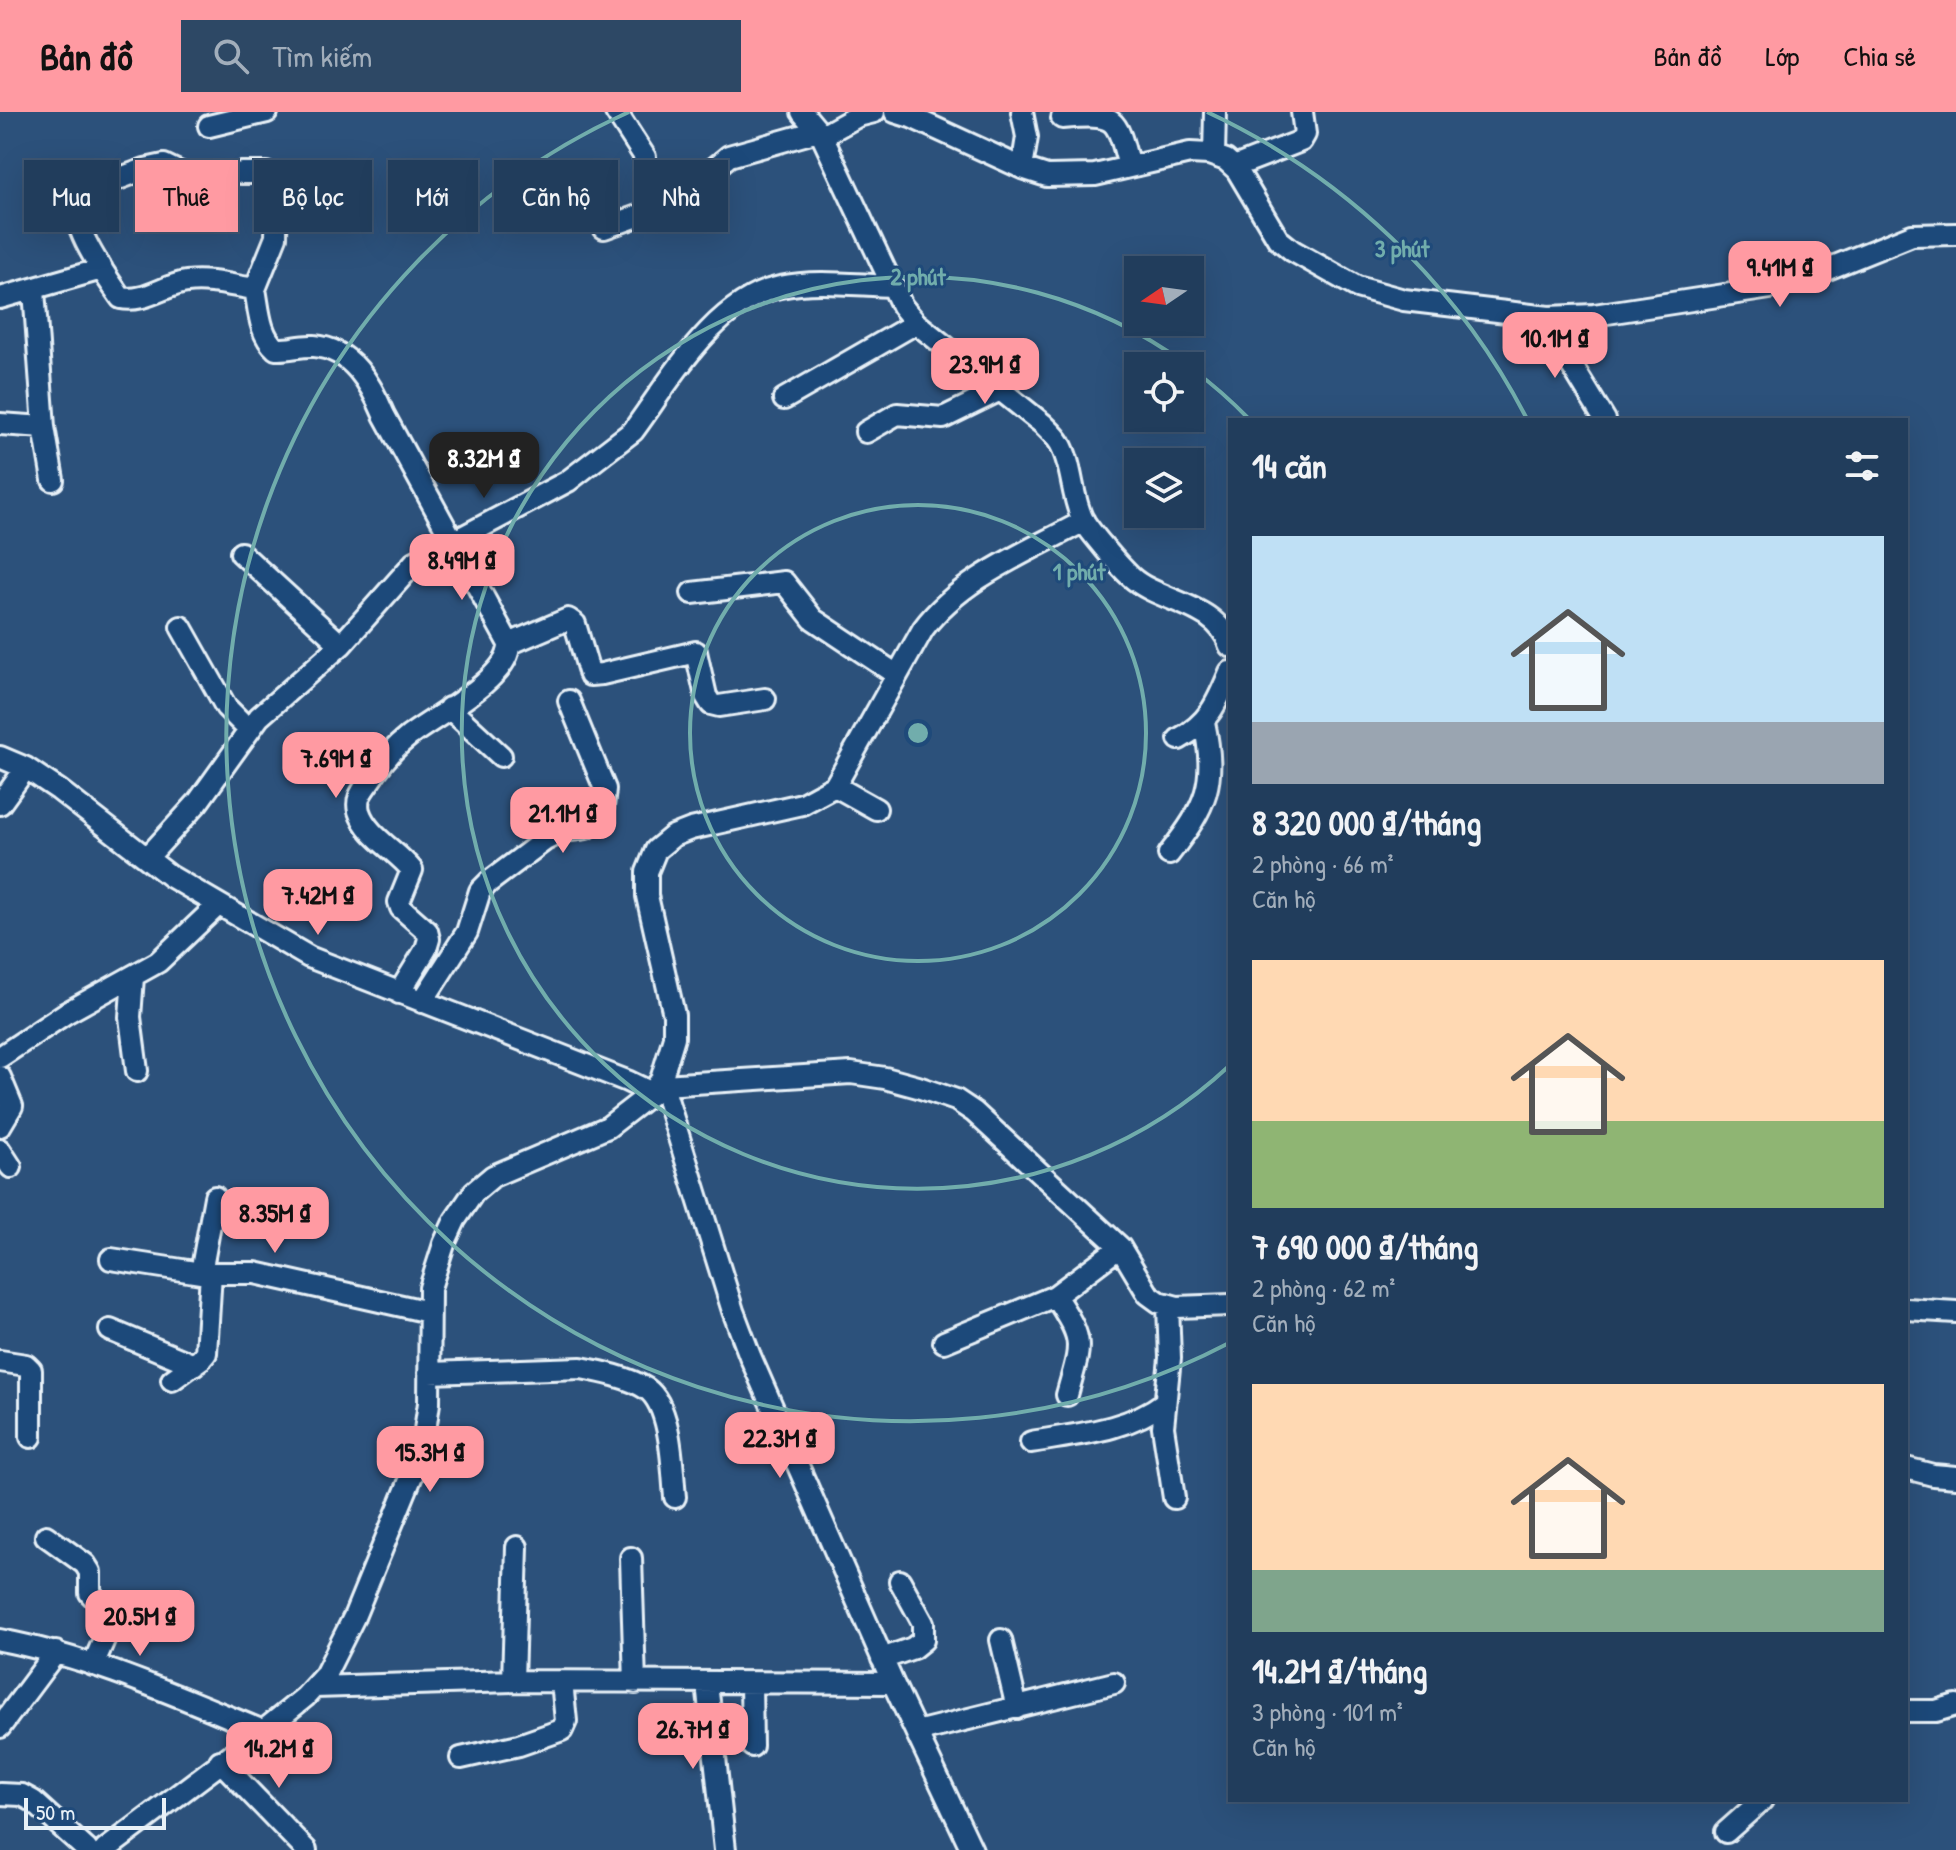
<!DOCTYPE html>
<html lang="vi">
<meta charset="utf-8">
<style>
body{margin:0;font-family:"Patrick Hand",sans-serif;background:#2d4865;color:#f1f3f6;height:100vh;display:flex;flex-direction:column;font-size:30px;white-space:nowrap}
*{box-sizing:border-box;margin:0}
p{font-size:26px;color:#a2aebb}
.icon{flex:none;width:44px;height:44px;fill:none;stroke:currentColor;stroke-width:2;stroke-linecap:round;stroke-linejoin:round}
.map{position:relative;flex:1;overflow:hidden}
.details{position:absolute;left:1228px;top:306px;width:680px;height:1384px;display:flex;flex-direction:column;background:#213d5c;border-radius:0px;box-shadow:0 8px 32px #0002,0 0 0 2px #3e5672}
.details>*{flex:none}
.hud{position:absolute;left:24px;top:48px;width:760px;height:72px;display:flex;gap:16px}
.needle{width:52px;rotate:257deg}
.buttons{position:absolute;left:1124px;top:144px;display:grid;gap:16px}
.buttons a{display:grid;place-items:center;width:80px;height:80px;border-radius:0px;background:#213d5c;box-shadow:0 8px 32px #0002,0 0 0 2px #3e5672;font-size:40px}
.scale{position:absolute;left:24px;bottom:20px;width:142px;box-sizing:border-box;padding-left:8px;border:4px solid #e8f1f8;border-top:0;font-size:22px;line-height:28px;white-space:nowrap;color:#e8f1f8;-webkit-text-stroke:6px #1f4a7a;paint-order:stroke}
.price{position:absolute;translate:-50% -68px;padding:0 18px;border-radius:16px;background:#ff9aa2;color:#111;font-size:26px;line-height:52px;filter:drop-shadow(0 2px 4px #0008)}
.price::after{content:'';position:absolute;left:50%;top:48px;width:24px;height:18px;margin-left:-12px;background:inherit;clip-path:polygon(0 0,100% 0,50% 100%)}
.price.active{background:#222;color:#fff}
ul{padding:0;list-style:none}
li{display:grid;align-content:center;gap:16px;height:424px;padding:0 24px}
li span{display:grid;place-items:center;height:248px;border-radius:0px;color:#555}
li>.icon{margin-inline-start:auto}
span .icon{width:144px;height:144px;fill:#fffc;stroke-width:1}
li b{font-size:34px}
h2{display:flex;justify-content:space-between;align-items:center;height:96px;padding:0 24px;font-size:34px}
.pill{padding:0 28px;border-radius:0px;background:#213d5c;box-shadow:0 8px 32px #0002,0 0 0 2px #3e5672;font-size:28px;line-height:72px}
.pill.active{background:#ff9aa2;color:#111}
header{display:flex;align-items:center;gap:48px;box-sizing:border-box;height:112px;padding:0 40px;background:#ff9aa2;color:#111}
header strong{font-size:38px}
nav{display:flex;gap:44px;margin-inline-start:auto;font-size:28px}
.search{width:560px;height:72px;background:#2d4865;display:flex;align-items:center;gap:20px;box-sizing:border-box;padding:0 28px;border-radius:0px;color:#a2aebb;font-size:30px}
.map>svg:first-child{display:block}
</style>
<header>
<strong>Bản đồ</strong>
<div class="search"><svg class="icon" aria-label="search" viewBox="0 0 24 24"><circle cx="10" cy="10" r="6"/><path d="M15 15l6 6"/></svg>Tìm kiếm</div>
<nav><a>Bản đồ</a><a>Lớp</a><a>Chia sẻ</a></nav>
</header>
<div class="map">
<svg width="1956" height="1738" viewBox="0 0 1956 1738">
<rect width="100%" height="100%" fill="#2c517b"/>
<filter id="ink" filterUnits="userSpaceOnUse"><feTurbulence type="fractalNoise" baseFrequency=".0125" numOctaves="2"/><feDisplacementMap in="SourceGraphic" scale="16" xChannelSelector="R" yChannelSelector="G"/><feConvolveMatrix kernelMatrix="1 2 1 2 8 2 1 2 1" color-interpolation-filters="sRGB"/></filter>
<g filter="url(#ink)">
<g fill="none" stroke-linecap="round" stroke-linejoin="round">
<defs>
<path id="minor" d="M616,0L645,45
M802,0L822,24L902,194L916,211L1043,312C1049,318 1056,324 1060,331C1073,354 1071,384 1083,408C1091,421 1119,454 1131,465C1160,491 1217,491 1230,534
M895,0L911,5L1022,56L1047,64L1095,63L1190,41L1209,42L1226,48L1237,58L1278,127L1293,139L1357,175L1404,188L1549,205L1594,203L1770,176L1808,165L1912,123L1956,122
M1062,6C1116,2 1116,3 1129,55
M209,14L267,0
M822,24L858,4L874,0
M1214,43L1215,0
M1234,55L1301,29L1305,22L1302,0
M1022,56L1027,25L1022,0
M241,61H266L275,69L277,75L276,125L255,177
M189,65L164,53L145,57L88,78L76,92C73,119 106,164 121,186C144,191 164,173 187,170C209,167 233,174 255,177C259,197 259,222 276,237C289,238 301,233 314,234C352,237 371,272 384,303L509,532C511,566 432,606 408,625C391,638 379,654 368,671C361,681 356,687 359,699C366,723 397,739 412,758L399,790L401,796L427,819L429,827L426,837L399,881
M604,116L649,100L680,85L729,44L818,19
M34,178L44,315L53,368
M0,186L102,157
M1549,205L1569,249L1605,308
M784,287L916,211
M0,312L44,315
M866,320L897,302L943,306L1000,278
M241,441L341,533
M692,481L784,470L813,507L897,563
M181,515L226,595L248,617
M509,532L568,507L575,512L590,563L602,562L696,540L706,584L711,592L719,594L765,587
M449,596L501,644
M1179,627C1209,611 1217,591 1230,560
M0,645L26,656L59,678L170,764L309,845L627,969L652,981
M835,674L876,697
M0,692L26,656
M1169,742C1207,693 1217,672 1204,610
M147,746L198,690L259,605L341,533L415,450L568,369L633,319C670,269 715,188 780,175C816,167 856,173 892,174
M133,865L130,905L137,959
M422,890L467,820L480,779L489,770L545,728L563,719L586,716L595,708L603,695L605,677L569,589
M0,945L66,901L158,850L218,793
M661,968L733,1199L750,1244L893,1571L972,1738
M663,973L851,961L885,966L918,975L956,988L974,1000L1120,1135L1148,1182L1159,1190L1177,1195L1230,1193
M0,1014L12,994L0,965
M0,1038L11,1055
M111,1147L201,1161H255L429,1200
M201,1161L215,1085
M1055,1184C1086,1231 1081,1231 1067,1283
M1168,1194L1170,1246L1163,1315L1174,1386
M1906,1197L1956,1200
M110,1218L194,1253
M944,1230L1055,1184L1120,1135
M0,1249L26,1253L31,1258V1325
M429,1261L581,1256C602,1260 628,1265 647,1277C672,1295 672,1357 675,1385
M172,1268L201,1247L206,1241L211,1161
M1031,1330C1077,1322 1127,1319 1165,1290
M1906,1356L1933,1363L1956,1365
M46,1424L85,1452L90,1460V1481L109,1501V1516L93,1553
M631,1446L635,1571
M0,1528C91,1545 177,1584 263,1619
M1001,1528L1017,1596
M882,1547L913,1536L923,1528V1511L900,1469
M513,1569L517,1435
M707,1571L725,1738
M751,1571L752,1634
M315,1575L513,1569L893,1571
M1906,1599H1936L1956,1593
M0,1615L56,1540
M916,1620L1114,1571
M461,1646L519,1633L562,1618L566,1609L562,1570
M220,1649L306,1738
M0,1682L22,1683L33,1689L87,1738
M1726,1720L1762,1688
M105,1738L263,1619L305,1585L325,1563L354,1505L422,1339L429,1291L430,1176L444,1132L455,1108L474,1080L493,1064L608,1015L652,981L661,968L674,925V903L647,784V760L656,738L673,724L691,717L802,692L835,674L923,517C962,465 1028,440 1084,409"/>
</defs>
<use href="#minor" stroke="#e8f1f8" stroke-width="26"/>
<use href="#minor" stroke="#1f4a7a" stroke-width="20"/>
</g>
</g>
<g fill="none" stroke="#71adac" stroke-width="4">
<circle cx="918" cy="621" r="228"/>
<path d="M1229 954A456 456 0 1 1 1186 252M1192 257A456 456 0 0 1 1249 307"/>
<path d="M1229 1231A685 685 0 1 1 629 0M1207 0A685 685 0 0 1 1526 305"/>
</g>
<circle cx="918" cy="621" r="12" fill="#71adac" stroke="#1f4a7a" stroke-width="4"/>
<g font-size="24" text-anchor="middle" font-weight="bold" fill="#71adac" stroke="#1f4a7a" stroke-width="6" stroke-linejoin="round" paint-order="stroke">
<text x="1402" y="145">3 phút</text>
<text x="918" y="173">2 phút</text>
<text x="1079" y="468">1 phút</text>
</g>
</svg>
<div class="buttons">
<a><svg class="needle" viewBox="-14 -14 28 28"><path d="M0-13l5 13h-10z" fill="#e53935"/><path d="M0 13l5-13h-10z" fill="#a2aebb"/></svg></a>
<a><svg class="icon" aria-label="locate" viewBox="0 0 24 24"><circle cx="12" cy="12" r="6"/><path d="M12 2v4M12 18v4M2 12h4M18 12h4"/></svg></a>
<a><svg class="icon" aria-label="layers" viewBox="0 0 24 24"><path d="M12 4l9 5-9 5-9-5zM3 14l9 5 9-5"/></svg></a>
</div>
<div class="scale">50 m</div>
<b class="price" style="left:1780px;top:197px">9.41M ₫</b>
<b class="price" style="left:1555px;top:268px">10.1M ₫</b>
<b class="price" style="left:985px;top:294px">23.9M ₫</b>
<b class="price active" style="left:484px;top:388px">8.32M ₫</b>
<b class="price" style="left:462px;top:490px">8.49M ₫</b>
<b class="price" style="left:336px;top:688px">7.69M ₫</b>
<b class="price" style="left:563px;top:743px">21.1M ₫</b>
<b class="price" style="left:318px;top:825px">7.42M ₫</b>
<b class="price" style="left:275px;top:1143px">8.35M ₫</b>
<b class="price" style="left:780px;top:1368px">22.3M ₫</b>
<b class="price" style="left:430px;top:1382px">15.3M ₫</b>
<b class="price" style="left:140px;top:1546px">20.5M ₫</b>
<b class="price" style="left:693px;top:1659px">26.7M ₫</b>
<b class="price" style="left:279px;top:1678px">14.2M ₫</b>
<div class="hud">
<a class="pill">Mua</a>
<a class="pill active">Thuê</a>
<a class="pill">Bộ lọc</a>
<a class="pill">Mới</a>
<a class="pill">Căn hộ</a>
<a class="pill">Nhà</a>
</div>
<section class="details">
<h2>14 căn<svg class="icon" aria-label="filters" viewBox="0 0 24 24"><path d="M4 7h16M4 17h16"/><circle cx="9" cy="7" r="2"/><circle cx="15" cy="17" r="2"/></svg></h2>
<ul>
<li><span style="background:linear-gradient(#bfe0f5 75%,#9aa5b1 0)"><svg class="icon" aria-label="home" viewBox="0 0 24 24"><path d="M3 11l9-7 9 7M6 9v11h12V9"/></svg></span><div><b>8 320 000 ₫/tháng</b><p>2 phòng · 66 m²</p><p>Căn hộ</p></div></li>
<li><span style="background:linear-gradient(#ffd9b3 65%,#8fb573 0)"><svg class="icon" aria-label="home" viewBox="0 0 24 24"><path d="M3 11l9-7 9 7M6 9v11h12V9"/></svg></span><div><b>7 690 000 ₫/tháng</b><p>2 phòng · 62 m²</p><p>Căn hộ</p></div></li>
<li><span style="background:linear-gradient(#ffd9b3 75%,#7fa58c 0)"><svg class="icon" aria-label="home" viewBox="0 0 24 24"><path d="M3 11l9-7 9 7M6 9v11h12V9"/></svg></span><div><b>14.2M ₫/tháng</b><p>3 phòng · 101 m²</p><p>Căn hộ</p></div></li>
</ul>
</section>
</div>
